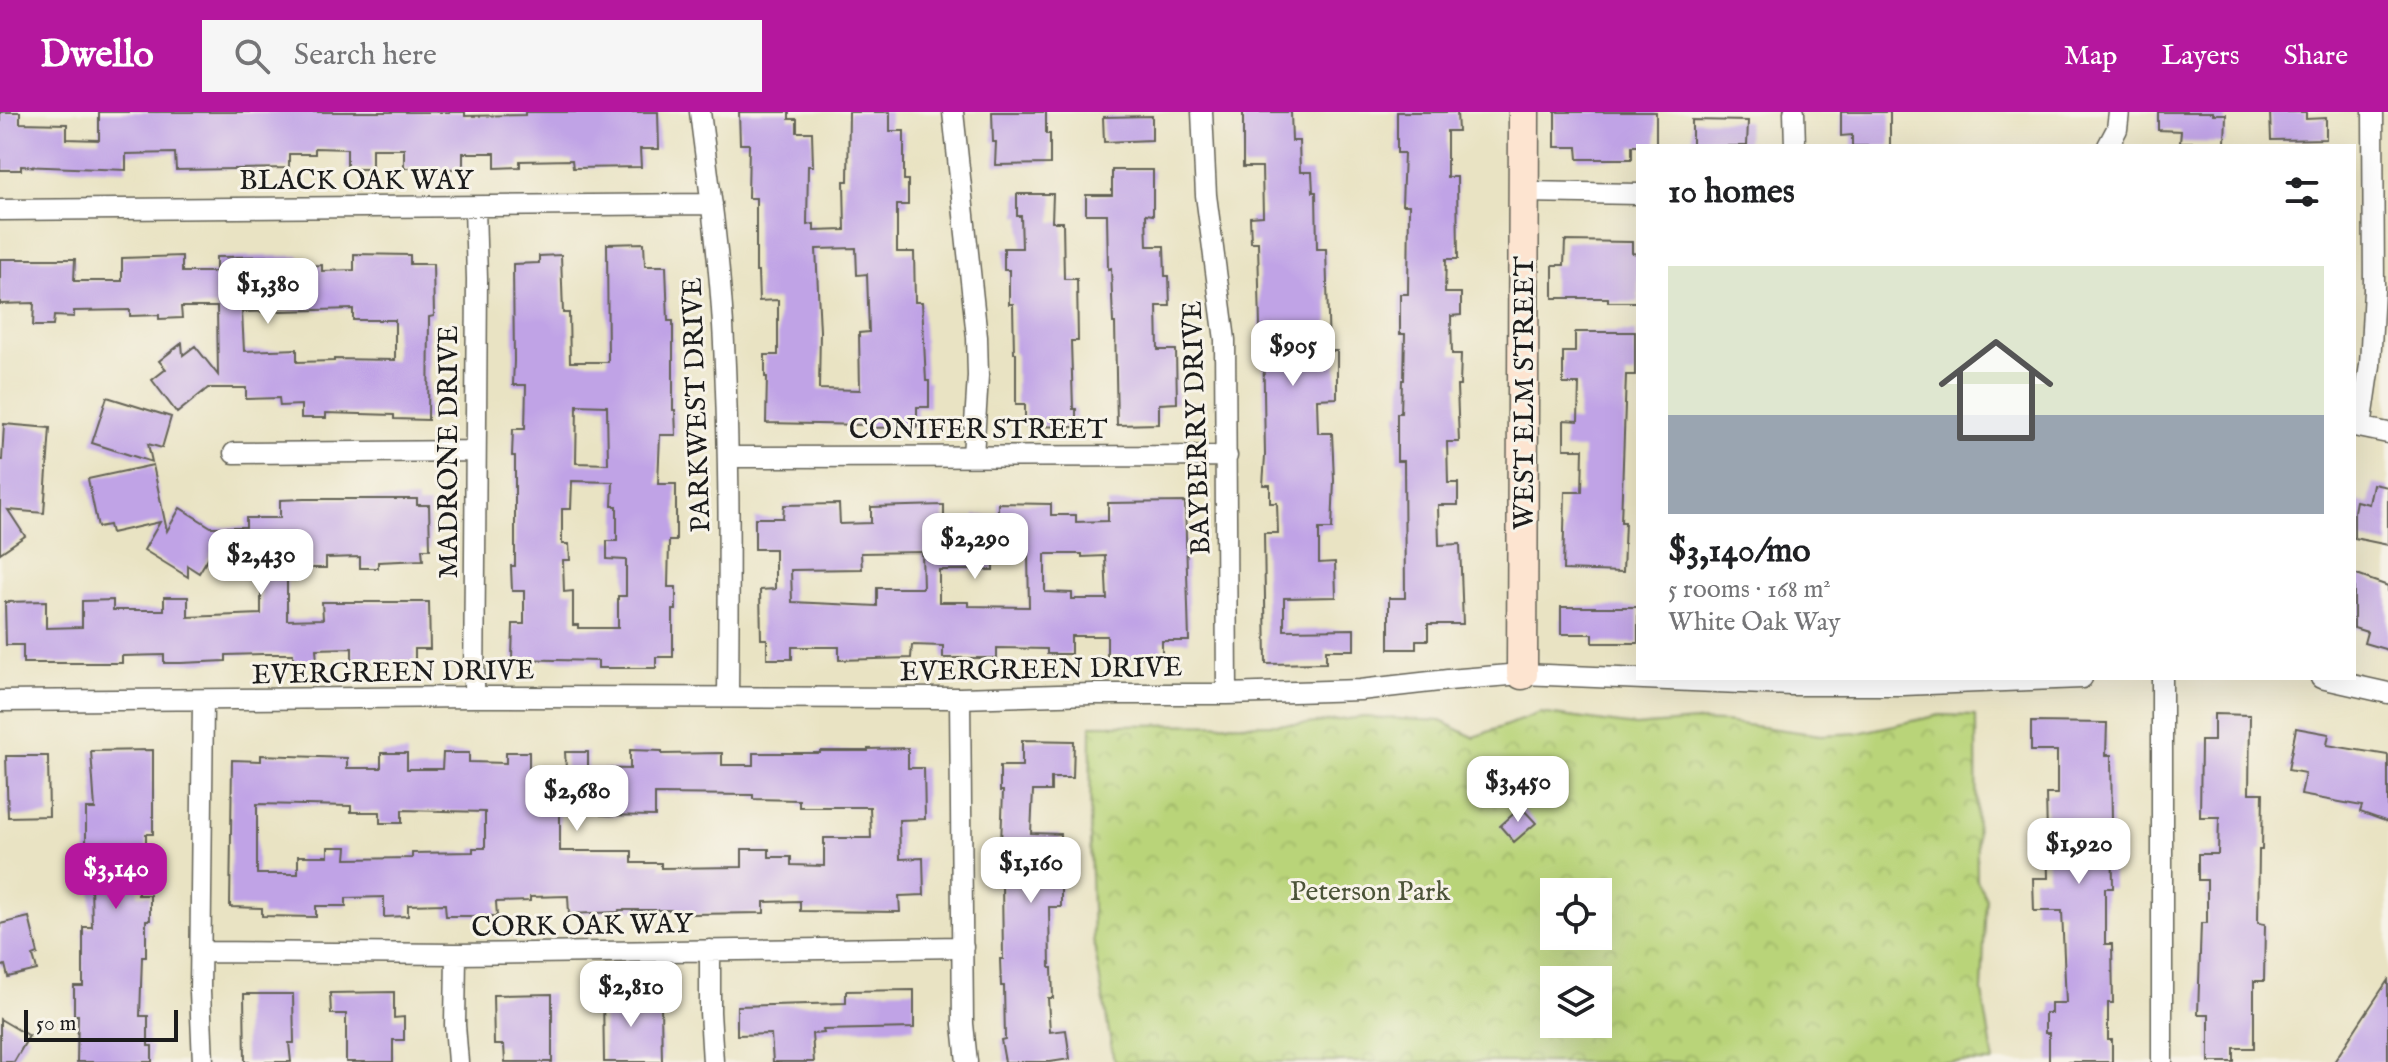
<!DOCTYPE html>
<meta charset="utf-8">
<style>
body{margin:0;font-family:"IM FELL English",serif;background:#f6f6f6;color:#202124;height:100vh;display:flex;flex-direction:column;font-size:30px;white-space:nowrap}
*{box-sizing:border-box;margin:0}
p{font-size:26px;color:#757577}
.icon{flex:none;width:44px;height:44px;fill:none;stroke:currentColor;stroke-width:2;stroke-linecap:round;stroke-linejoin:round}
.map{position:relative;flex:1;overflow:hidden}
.details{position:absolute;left:1636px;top:32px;width:720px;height:536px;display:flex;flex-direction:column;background:#fff;border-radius:0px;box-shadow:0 8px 32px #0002}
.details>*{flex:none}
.fabs{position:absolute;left:1540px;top:766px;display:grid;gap:16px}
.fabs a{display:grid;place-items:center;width:72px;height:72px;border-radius:0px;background:#fff;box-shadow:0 8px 32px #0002;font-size:40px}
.scale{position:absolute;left:24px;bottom:20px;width:154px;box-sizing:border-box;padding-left:8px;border:4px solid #1c1c1c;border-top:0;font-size:22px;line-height:28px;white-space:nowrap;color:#1c1c1c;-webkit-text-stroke:6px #f7f3e8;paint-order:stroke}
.price{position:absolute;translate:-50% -68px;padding:0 18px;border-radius:16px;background:#fff;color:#222;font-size:26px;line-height:52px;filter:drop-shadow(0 2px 4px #0008)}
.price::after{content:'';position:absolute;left:50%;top:48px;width:24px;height:18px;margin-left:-12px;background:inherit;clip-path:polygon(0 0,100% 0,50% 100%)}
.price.current{background:#b5179e;color:#fff}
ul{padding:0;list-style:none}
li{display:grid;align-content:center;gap:16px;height:424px;padding:0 32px}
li+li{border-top:2px solid #e0e0e0}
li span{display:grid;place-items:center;height:248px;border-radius:0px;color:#555}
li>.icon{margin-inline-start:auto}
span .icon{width:144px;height:144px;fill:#fffc;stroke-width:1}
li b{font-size:34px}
h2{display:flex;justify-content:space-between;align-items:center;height:96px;padding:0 32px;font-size:34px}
header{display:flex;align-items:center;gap:48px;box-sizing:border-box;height:112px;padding:0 40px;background:#b5179e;color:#fff}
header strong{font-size:38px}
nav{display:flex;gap:44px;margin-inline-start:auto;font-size:28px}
.search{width:560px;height:72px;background:#f6f6f6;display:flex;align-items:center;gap:20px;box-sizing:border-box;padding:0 28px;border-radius:0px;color:#757577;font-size:30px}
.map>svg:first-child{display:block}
</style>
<header>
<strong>Dwello</strong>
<div class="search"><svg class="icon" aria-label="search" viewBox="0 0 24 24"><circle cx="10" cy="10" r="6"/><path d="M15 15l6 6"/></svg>Search here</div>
<nav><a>Map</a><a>Layers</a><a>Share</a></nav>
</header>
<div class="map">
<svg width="2388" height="950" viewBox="0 0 2388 950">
<defs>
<pattern id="park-crowns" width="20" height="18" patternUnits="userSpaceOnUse" patternTransform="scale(2)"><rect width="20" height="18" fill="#b9d479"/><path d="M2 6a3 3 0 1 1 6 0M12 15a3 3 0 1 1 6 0" fill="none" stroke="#9eb568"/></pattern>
</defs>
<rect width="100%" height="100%" fill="#f7f3e8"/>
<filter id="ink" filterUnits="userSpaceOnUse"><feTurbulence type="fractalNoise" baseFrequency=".0125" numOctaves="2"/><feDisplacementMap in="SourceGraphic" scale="16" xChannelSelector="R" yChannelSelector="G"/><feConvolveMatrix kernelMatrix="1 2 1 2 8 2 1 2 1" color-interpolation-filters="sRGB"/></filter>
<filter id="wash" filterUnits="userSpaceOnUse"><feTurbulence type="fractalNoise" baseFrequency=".006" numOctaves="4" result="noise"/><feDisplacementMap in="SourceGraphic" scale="32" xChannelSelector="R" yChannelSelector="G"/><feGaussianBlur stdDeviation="1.8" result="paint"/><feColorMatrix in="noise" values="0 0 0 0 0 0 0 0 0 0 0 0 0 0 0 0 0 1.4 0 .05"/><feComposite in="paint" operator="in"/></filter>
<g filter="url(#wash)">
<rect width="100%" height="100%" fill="#e9e3c3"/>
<path fill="url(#park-crowns)" stroke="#6a784a" stroke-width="2" fill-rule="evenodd" d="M1540,601L1635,614L1695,609L1724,610L1821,623L1858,621L1940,603L1976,604L1977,768L1986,786L1982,880L1994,950H1114L1093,827L1090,733L1091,613L1307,612L1363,605L1441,609L1475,626L1474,625ZM1554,780H1598V824H1554ZM1554,868H1598V912H1554Z"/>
<g id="blocks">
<path fill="#c0a3e6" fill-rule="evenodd" d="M0,0H20V11L67,12V27L99,28V0H465V4L525,3V0H658L659,37H640L641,55L573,56L572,48L520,49V55L495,56V41H463V57L404,56V37H372V57H347V37L315,36V42H289V56L176,58L175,41L126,42V58L21,54V58H0Z
M739,0H789V7H797V20H812L813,54H808L807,113L814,112V119L845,118L844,69H848L849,0H890V19H904V68H908V93H897V140H914L915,190H922L926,269H929V295H917V315L867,316V313L766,311L767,265H765V243H778V188L759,189L758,160H756V86H748L749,32H740ZM856,136L857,163L867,162L869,220L859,221L860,278L819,277L820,219L816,137Z
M992,0H1046V22H1050V52L995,53L996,30H993Z
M1243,0H1291L1292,29H1299L1300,60H1312L1313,80H1316L1317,137H1326L1329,239H1337V286L1317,287L1318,321H1332L1334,368L1332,417H1319V451L1335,450L1336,485L1284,486V518L1354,517V538H1326V551L1266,552L1264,421H1278L1277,391H1270V373H1263L1265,344L1263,216H1260L1258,130H1251L1250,105L1263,104L1262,55H1243Z
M1397,0H1457L1458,19H1447V65H1457L1458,147H1446L1445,181H1461V203L1451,204L1452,242H1461L1460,274H1457L1459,330H1447L1448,371H1458V393H1438L1439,433L1460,432L1463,512H1428V528H1416V537H1389V486H1405L1404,349H1397V301H1401L1402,268H1404L1405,222H1400V182H1408L1409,93H1402L1404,41H1397Z
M1555,0H1656V34H1632V47H1578L1577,35H1555Z
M1841,0H1890V34H1852V23L1841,24Z
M2158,0H2213V2H2226L2225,31L2180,30L2181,19L2158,18Z
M2270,0H2306V7L2326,6V27L2271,28Z
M1152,4V28L1104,30L1103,5Z
M1692,8L1748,9L1747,34H1692Z
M1112,58H1153V103L1146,102L1147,134H1164L1165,164H1169L1170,194H1157L1158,238H1176L1177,291L1159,292V312L1117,313L1115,211H1113L1111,156L1108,157L1107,102H1086V83H1112Z
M1017,82H1053L1052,110H1063L1064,167H1077L1078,229H1071L1073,297H1076V315L1025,314V292H1016V241H1014L1013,192H1009V158H1004V136H1022L1021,104H1017Z
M1565,129L1632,130V141L1638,142V190H1608V186H1553V153H1564Z
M644,131L645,154H666L668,209H673V298H675L676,323H660L658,372H676V429H669L668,475H676V498H673V545H656V556H598V549L512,547L513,512H524V479H512L511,454H515V344H512L513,317H525L526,273H513L514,249L513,152L539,151V144L561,143L563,201H569L570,250H608L607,132ZM577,293L607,294L608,352L576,351ZM572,369L613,370L612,394H617V429H607V447L626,448V484H618V516H578V513H573V479L564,480L563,448H570L569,432H562V397H571Z
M354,142L410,143V152H433L434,204L429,205L428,308L394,307V303L326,301V306H301V293L280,294L279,286L246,287V276H208L177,301L152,268L166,257L159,249L182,231L183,243L195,234L218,263L217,195H181L182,206L159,207V203L130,204V198L74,199V205L54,204L53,214H33L34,191L0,192V147H75L74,169H122V146L182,144V160H216V145L300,144V154L322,153V159L354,158ZM353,197V208H395V248L334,247V249L297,250V237L244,239L242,200Z
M1575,220H1635V263H1626L1621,410H1625L1623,460L1563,458L1565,380H1582L1583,337H1564V308L1578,309L1579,272H1563V240H1575Z
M107,285L171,305L162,336L148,332L152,350L92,331Z
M4,312L50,316L44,401L8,398L25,424L0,441V348H2Z
M153,353L167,419L180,396L211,415H227L199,461L188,454V465L144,438L160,410L111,421L109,413L98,415L88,367Z
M2373,372L2388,375V433L2354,426V399L2356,389L2369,392Z
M304,387H417V393H429L430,437H422L423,448L378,450V456H360V445L326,446V456H287V508L323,507L322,490H429L430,537H415V549L352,551V536L316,537L317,550L293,551V542H262L226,543V549L181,551H164V543L122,544V551H23V533H6L5,490L46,489V516L82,515V489L113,488V498H164V485H188V505L261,502V460H227V415H246V406H280V388Z
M1185,390L1189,529H1162V545L1107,544V524H1071V542H1047V537L997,536V546H943V534L912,533L911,546L839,548V535H792V547H767V527H761L760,478L775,477V437H755V406H783L784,393L839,392L840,412L871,411V395L944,393V411L975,410V403L998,404V391L1051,392V403H1076V410L1108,409V391ZM922,440L923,476H877V494L792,490L791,458L862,457L861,441ZM993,442L1028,443L1029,495L968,494V490H939V458H993ZM1045,442H1082V445L1105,444L1107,487H1072V481L1045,480Z
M2354,462L2388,474V538L2364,531L2367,520L2354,516Z
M1561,495H1638V531H1593V522H1561Z
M2214,602L2250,603L2249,681H2263L2262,738H2259L2258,811L2265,812L2264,869H2254V936H2234V950H2209V902H2198L2201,811H2207V768H2198V742H2218L2219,705H2200L2201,629H2214Z
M2031,610L2107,611L2106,643H2111L2113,776H2105V832H2112L2113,891H2108V928H2112V950H2049V921H2045V901H2051V891H2066L2062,799H2034L2033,766H2048L2046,682H2057V639H2031Z
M2296,616L2329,622L2327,633L2388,643V710L2360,700L2362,694L2301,683L2305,661L2288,658Z
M1022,628L1074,629L1073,666H1051V679H1033L1031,721L1060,722V745H1070L1069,765H1061V795H1049L1050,856H1052L1053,886H1048L1050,920L1066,918L1070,947L1050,950H1005L1001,928L1005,927L1004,874H1001L1000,847H1003L1002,770H1015L1017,732L1001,731L1003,679H1000V654H1022Z
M908,636V656H924L925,707L899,708L900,747L923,746L924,783L899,784L900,800L800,799V789L764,790V801L691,802V798H619V800L569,802L568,784L530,785V789L496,790L497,804H446L445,792L408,793V804L384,805V785L346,786V794H316V805L262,804V796L230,795L232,648L261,649V643L347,646V656H381V641H407V657H442L443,641H469V650L506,651V640H529V657H566L565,640H588V656L630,657V638L662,639V642L722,641V653H753V641H820V639H868V637ZM655,682L753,683V687L799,688V695H870L871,726H824V754L791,753V745H769V737H742V755L661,756V751H632V739H560V701L601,700V703L655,704ZM257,692L351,694V700H380V711H402V698L485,700V736H473V740L412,741V746L346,747L347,735H328V744H298V762H257Z
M153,638V722H146V747H137L138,783H150V808H146V845H142L140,904H148V934H152V950H77L78,903H74V874H83V815H92L91,772H81V755H86V697H95L91,639Z
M6,644H48L49,704L8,705Z
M1521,695L1536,711L1514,730L1500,714Z
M29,805L38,842L33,844L37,858L8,865L5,853L0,855V812Z
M2388,868V950H2334L2360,910Z
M914,878V916L823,918L824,921L812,922L814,950H773L771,922L737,923V894L846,891V879Z
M394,880V906L404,905V928H393V950H346V902H331L330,881Z
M646,880V893H661L662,950H604L603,881Z
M244,882H293L294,931H289L291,950H245Z
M552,882V950H505L504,933H494L493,883Z
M0,907L29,924L14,950H0Z"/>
</g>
</g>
<g filter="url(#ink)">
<use href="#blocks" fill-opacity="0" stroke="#646256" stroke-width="2"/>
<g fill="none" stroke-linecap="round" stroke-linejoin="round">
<defs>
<path id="street" d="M700,0C709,71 719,142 723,213C730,337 729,461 728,585
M953,0L977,225L978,264L973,344
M1202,0L1206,83L1225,228L1227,582
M1794,0L1795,34
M2108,34L2117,17L2119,0
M1524,80L1638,82
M0,98L712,92
M2354,314L2388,321
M2361,315L2370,253L2374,178L2373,0
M234,341L475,339
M729,345L1227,344
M2162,566V950
M2321,566L2388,581
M474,585L477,167L475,95
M960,586L963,912L967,950
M203,588L200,880L203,950
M0,589L474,585L960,586L1092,582H1227L1360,578L1448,568L1522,562L1791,573H1903L2082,566
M710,838V900L713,950
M201,840L456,842L963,835
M456,842L455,913L458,950"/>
<path id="secondary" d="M1522,562L1524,0"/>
</defs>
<use href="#street" stroke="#646256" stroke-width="23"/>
<use href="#secondary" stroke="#646256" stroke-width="33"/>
<use href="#street" stroke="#fff" stroke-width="20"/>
<use href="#secondary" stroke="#fde4d0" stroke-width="30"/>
</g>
</g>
<g text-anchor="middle" stroke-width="6" stroke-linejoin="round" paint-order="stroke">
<g font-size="28" fill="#1c1c1c" stroke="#f7f3e8">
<text x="356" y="77">BLACK OAK WAY</text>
<text transform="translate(1523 281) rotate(-90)" y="10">WEST ELM STREET</text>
<text transform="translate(695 293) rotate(-92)" y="10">PARKWEST DRIVE</text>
<text x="978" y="326">CONIFER STREET</text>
<text transform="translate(1195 316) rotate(-92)" y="10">BAYBERRY DRIVE</text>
<text transform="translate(447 340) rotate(-90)" y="10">MADRONE DRIVE</text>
<text transform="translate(1041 556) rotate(-1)" y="10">EVERGREEN DRIVE</text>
<text transform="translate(393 559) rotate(-1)" y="10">EVERGREEN DRIVE</text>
<text transform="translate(582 812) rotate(-1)" y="10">CORK OAK WAY</text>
</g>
<g font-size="28" fill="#4b5338" stroke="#f7f3e8">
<text x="1370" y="788">Peterson Park</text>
</g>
</g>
</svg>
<div class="fabs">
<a><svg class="icon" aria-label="locate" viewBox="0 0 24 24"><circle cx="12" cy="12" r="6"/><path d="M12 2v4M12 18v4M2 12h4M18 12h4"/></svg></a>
<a><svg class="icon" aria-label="layers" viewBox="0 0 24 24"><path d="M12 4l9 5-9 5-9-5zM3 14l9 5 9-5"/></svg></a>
</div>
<div class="scale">50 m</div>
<b class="price" style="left:268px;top:214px">$1,380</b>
<b class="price" style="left:1293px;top:276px">$905</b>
<b class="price" style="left:975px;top:469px">$2,290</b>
<b class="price" style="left:261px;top:485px">$2,430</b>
<b class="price" style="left:1518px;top:712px">$3,450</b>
<b class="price" style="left:577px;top:721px">$2,680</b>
<b class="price" style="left:2079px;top:774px">$1,920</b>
<b class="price" style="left:1031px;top:793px">$1,160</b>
<b class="price current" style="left:116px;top:799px">$3,140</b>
<b class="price" style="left:631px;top:917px">$2,810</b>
<section class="details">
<h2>10 homes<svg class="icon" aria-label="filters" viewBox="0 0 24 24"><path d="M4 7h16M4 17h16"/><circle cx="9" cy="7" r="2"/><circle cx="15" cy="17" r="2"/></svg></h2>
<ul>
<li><span style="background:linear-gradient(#dfe7d0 60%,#9aa5b1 0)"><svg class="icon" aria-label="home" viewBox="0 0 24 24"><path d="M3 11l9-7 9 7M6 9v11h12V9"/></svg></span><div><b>$3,140/mo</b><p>5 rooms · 168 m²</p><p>White Oak Way</p></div></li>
</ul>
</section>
</div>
